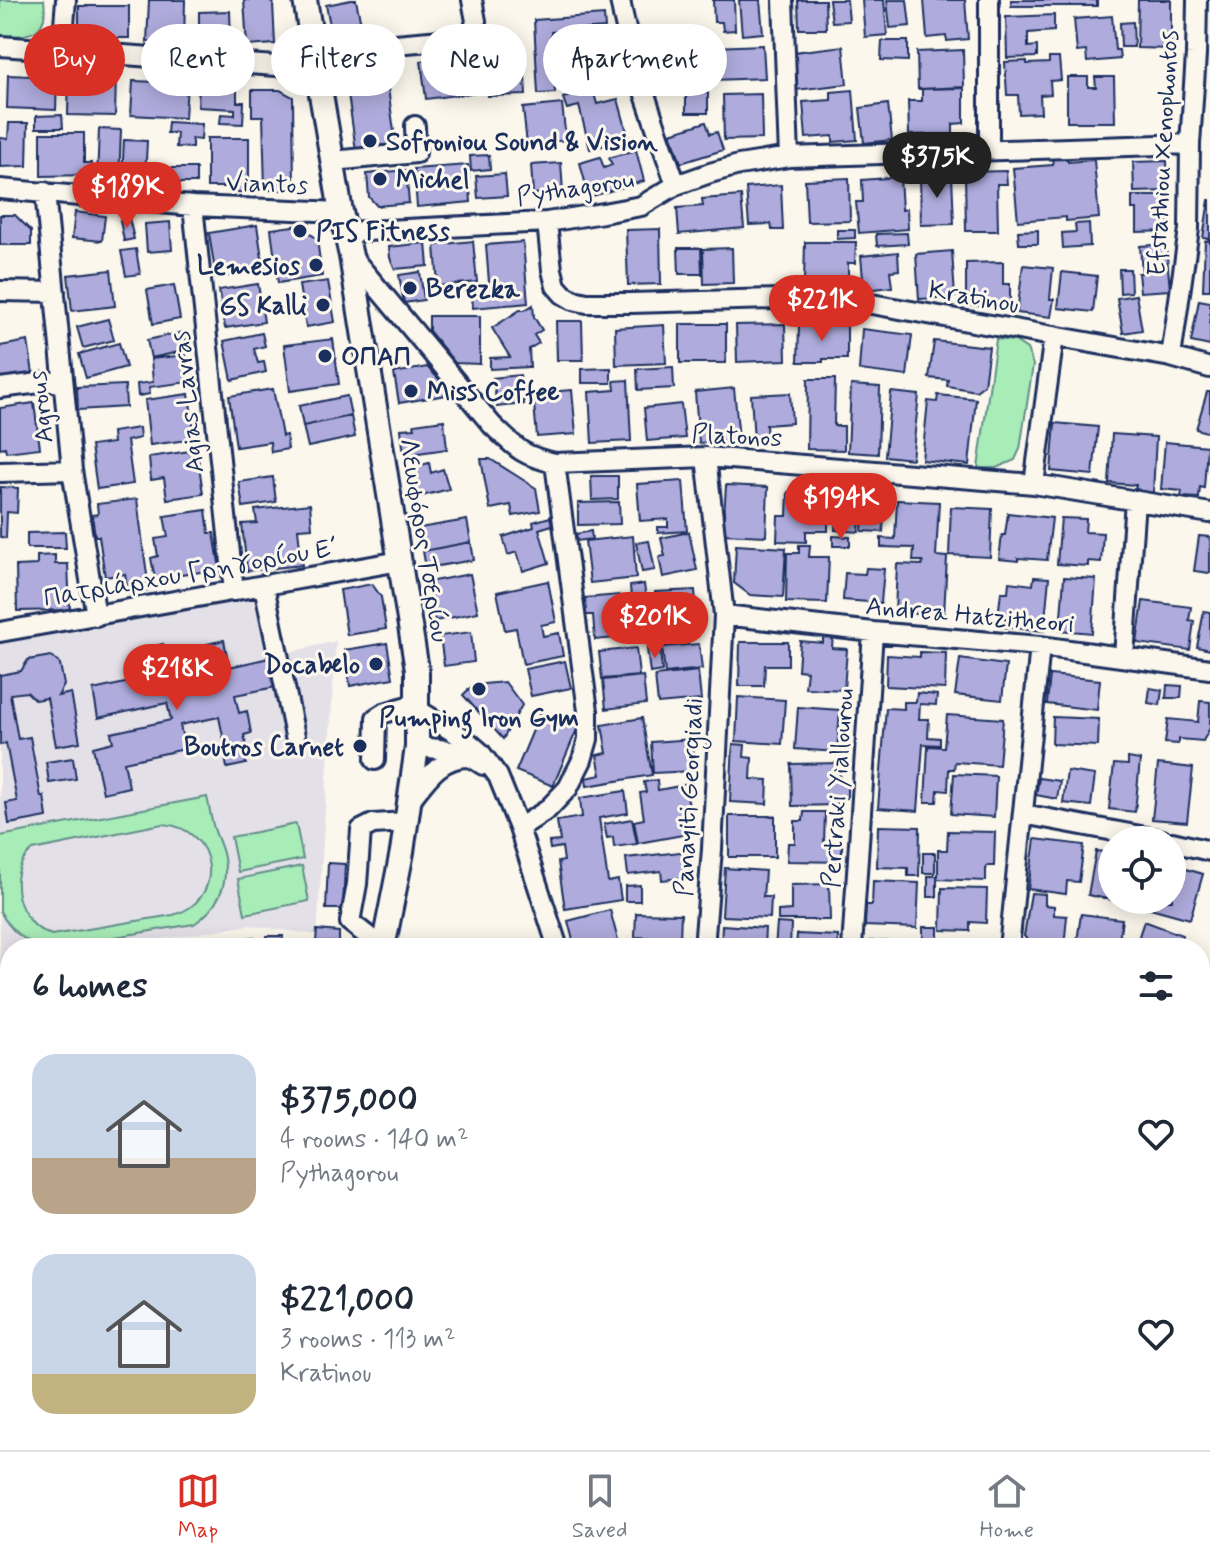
<!DOCTYPE html>
<meta charset="utf-8">
<style>
body{margin:0;font-family:Mynerve,sans-serif;background:#f6f6f7;color:#1f2937;height:100vh;display:flex;flex-direction:column;font-size:30px;white-space:nowrap}
*{box-sizing:border-box;margin:0}
p{font-size:26px;color:#747a83}
.icon{flex:none;width:44px;height:44px;fill:none;stroke:currentColor;stroke-width:2;stroke-linecap:round;stroke-linejoin:round}
.map{position:relative;flex:1;overflow:hidden}
.panel{position:absolute;left:0px;top:938px;width:1210px;height:512px;display:flex;flex-direction:column;background:#fff;border-radius:32px 32px 0 0;box-shadow:0 4px 20px #0003}
.panel>*{flex:none}
.banner{position:absolute;left:24px;top:24px;width:800px;height:72px;display:flex;gap:16px}
.controls{position:absolute;left:1098px;top:826px;display:grid;gap:16px}
.controls a{display:grid;place-items:center;width:88px;height:88px;border-radius:50%;background:#fff;box-shadow:0 4px 20px #0003;font-size:40px}
.price{position:absolute;translate:-50% -68px;padding:0 18px;border-radius:28px;background:#d93025;color:#fff;font-size:26px;line-height:52px;filter:drop-shadow(0 2px 4px #0008)}
.price::after{content:'';position:absolute;left:50%;top:48px;width:24px;height:18px;margin-left:-12px;background:inherit;clip-path:polygon(0 0,100% 0,50% 100%)}
.price.selected{background:#222;color:#fff}
ul{padding:0;list-style:none}
li{display:flex;align-items:center;gap:24px;height:200px;padding:0 32px}
li span{display:grid;place-items:center;flex:none;width:224px;height:160px;border-radius:24px;color:#555}
li>.icon{margin-inline-start:auto}
span .icon{width:96px;height:96px;fill:#fffc;stroke-width:1}
li b{font-size:34px}
h2{display:flex;justify-content:space-between;align-items:center;height:96px;padding:0 32px;font-size:34px}
.tag{padding:0 28px;border-radius:36px;background:#fff;box-shadow:0 4px 20px #0003;font-size:28px;line-height:72px}
.tag.selected{background:#d93025;color:#fff}
.tab-bar{display:flex;justify-content:space-around;align-items:center;height:112px;border-top:2px solid #e0e1e3;background:#fff;font-size:22px;color:#747a83}
.tab-bar a{display:grid;justify-items:center;gap:4px}
.tab-bar .selected{color:#d93025}
.map>svg:first-child{display:block}
</style>
<div class="map">
<svg width="1210" height="1450" viewBox="0 0 1210 1450">
<rect width="100%" height="100%" fill="#fbf7ec"/>
<filter id="ink" filterUnits="userSpaceOnUse"><feTurbulence type="fractalNoise" baseFrequency=".0125" numOctaves="2"/><feDisplacementMap in="SourceGraphic" scale="16" xChannelSelector="R" yChannelSelector="G"/><feConvolveMatrix kernelMatrix="1 2 1 2 8 2 1 2 1" color-interpolation-filters="sRGB"/></filter>
<g filter="url(#ink)">
<path fill="#e4e0e8" d="M271,592L282,654L336,641L317,935L249,925L107,948H10V964L0,966V643Z"/>
<path fill="#a8ecb7" stroke="#628e8a" stroke-width="2" fill-rule="evenodd" d="M0,0H44C49,36 28,37 0,35Z
M996,339L1015,341L1027,349L1033,365L1020,449L1015,460L996,468H978Z
M207,797C210,809 211,822 216,834C219,842 223,850 224,858C229,885 217,909 194,924L47,948C25,943 10,931 0,911V836ZM162,824C218,827 227,901 173,915L52,935C18,926 3,872 33,850Z
M296,824L303,859L238,872L231,837Z
M302,866L309,901L245,914L238,879Z
M35,1440H163V1450H35Z"/>
<path fill="#afacdd" stroke="#1b2f5e" stroke-width="2" d="M149,0H185L184,43L147,42Z
M244,0H268L273,4L275,44L247,46Z
M351,0H356L363,33L333,40L326,5Z
M713,0H734L735,30L723,31L722,22H714Z
M739,0H760L763,33L742,35Z
M798,0H825L826,29H799Z
M829,0H847L849,21L832,22Z
M862,0H884L887,35L865,37Z
M887,0H907L910,26L890,28Z
M924,0H965L968,39L947,41L946,36L927,38Z
M1011,0H1097V6H1011Z
M1138,0H1171V49L1137,48Z
M79,6H129V38H79Z
M230,11L231,41H199V12Z
M604,15L605,28L551,32L555,93L538,94L534,20Z
M1054,15V31L1028,33V47L1037,46V57L1007,58L1006,17Z
M1112,16L1115,50H1119L1120,59L1087,62L1086,51L1077,52L1074,19Z
M1133,22L1134,47H1121L1120,23Z
M597,39L602,86L565,91L562,60L574,59L572,41Z
M882,41H908V61L881,60Z
M763,45L765,78L714,80L713,47Z
M843,46L847,84L796,90L794,52Z
M963,50L964,87L918,89L917,52Z
M383,52L397,153L357,158L343,58Z
M524,53L526,95L488,96L486,55Z
M476,55L480,92L426,99L421,61Z
M1049,58H1059L1061,80L1050,81L1051,94L1040,95L1041,113L1019,114L1018,95H1007L1005,62L1027,61V64L1049,63Z
M69,74L116,75L115,116L68,115Z
M8,75L57,77L56,110L7,108Z
M1067,77H1088V87H1096L1095,77H1114L1115,122H1067Z
M133,81L187,83L185,118L131,115Z
M199,82L237,83V102H244L243,124L220,123L221,114L235,115V109L198,107Z
M964,88V123L953,124V134L909,135L908,101H922V89Z
M252,90H280L293,97L294,190H265L263,116H252Z
M593,90L597,104L618,99L629,139L590,149L579,106L567,109L563,98Z
M853,90L857,140L833,142V136L806,138L803,102L831,100V92Z
M686,93H708V113H686Z
M761,94L762,139L724,140L723,95Z
M562,104L566,140L527,145L523,108Z
M888,104L892,140L864,143L860,108Z
M62,115L63,128H36V116Z
M168,122L202,124L201,140L192,139V148L176,147L177,133H167Z
M706,122L710,134L717,132L723,150L681,163L671,133Z
M9,123H28L27,166L0,167V138L8,139Z
M99,129L121,130L119,180L97,179Z
M41,133H84V163H91V175L41,176Z
M207,138H249V192H234V187H207Z
M124,140L147,141L145,179L122,178Z
M636,150L644,181L589,197L580,163L600,157L604,168L612,165L609,158Z
M1068,153V162L1094,160L1099,218L1066,221V217L1018,221L1013,168L1053,165V154Z
M489,155L490,169L471,171L470,156Z
M1167,161L1168,191L1134,192L1133,162Z
M561,163L563,192L533,194L531,165Z
M468,165L471,202L417,207L414,169Z
M168,168H196V183H168Z
M406,170L409,203L377,206L369,197L367,174Z
M1006,171L1007,184H997L998,231H966L965,172Z
M505,174L507,196L478,198L476,176Z
M952,175L954,224L921,225L920,176Z
M900,177L902,210L907,209L908,229L859,233L856,202H863L862,180Z
M849,178L850,221L807,222L805,180Z
M781,185L783,230H772L771,224L749,225L746,188Z
M741,196L744,228L679,234L677,208L703,206L702,199Z
M1132,196H1169L1170,231L1137,232V209H1132Z
M1209,200H1210V239L1203,238Z
M75,212L105,216L102,241L72,238Z
M0,215H15L31,231V245H0Z
M129,218L134,239L124,241L120,220Z
M170,222L172,250L147,252L145,224Z
M1089,223L1090,246L1063,248L1062,233L1076,232L1075,224Z
M257,225L262,258L268,257L270,269L216,278L209,233Z
M300,225L317,239L322,276L278,283L271,229Z
M660,229L661,284L628,285L626,230Z
M837,230H855V238L837,239Z
M1038,230V244H1019L1018,231Z
M907,233L908,244L877,246L876,234Z
M473,241L477,282L438,286L435,245Z
M1205,241H1210V290H1203Z
M523,242L528,303L473,308L472,296L490,295L486,245Z
M805,242H856L855,263H848V280H840V288H827V282H804Z
M426,243L428,266L395,269L390,258L389,247Z
M1166,244L1170,290L1140,292L1138,273H1142L1140,246Z
M678,248H701L702,274H679Z
M732,248L733,283L704,284L703,249Z
M136,249L140,274L126,276L121,251Z
M952,251L955,297L919,299L916,254Z
M898,252L899,270L890,271L892,287L864,290L861,256Z
M1003,262V284H1010V305L966,306V263Z
M1023,265L1053,268L1050,299H1054L1051,317L1017,313Z
M1119,269H1130L1131,292L1120,293Z
M111,270L115,306L72,311L68,275Z
M420,272L424,300L404,303L399,275Z
M1062,272L1097,276L1093,312L1058,308Z
M328,281L335,322L306,327L299,285Z
M258,284L264,322L225,328L219,290Z
M174,285L180,319L153,324L147,290Z
M1136,295L1142,330L1123,333L1117,298Z
M1199,300L1210,302V346L1191,342Z
M533,305L534,317L542,330L534,335L539,343L529,349L530,367L490,369V358L510,357L492,328L520,310H525Z
M429,316H480V364L455,363L429,331Z
M108,319L114,340L83,348L77,327Z
M556,321H582L583,360H557Z
M680,324H726V363H680Z
M785,324L786,360L737,362L736,325Z
M664,325L666,363L616,365L615,328Z
M799,325H847V359H823V362H798Z
M862,329L912,335L907,376L859,370Z
M184,332L188,350L151,358L147,340Z
M262,333L265,346L254,349L258,363L264,362L266,372L232,380L224,341Z
M333,339L339,384L290,391L284,345Z
M28,341L34,380L0,385V346Z
M934,341L989,347L984,385L976,391L947,386L948,380L929,378Z
M119,343L126,367L86,378L79,354Z
M186,355L189,382L149,387L150,394L138,396L137,384L153,382L151,359Z
M427,367L445,385L447,395L399,403L394,373Z
M673,367L674,388L638,390L637,369Z
M611,368V383H582V369Z
M520,375L524,404L497,407L493,378Z
M808,379H835L834,426H844V450L807,449Z
M628,380L631,441L592,443L589,392L615,390L614,381Z
M125,385L126,407L78,410L77,387Z
M851,385L880,387L878,454L848,452Z
M734,388L739,439L699,443L695,392Z
M273,389L282,436L286,435L288,449L271,452L270,442L236,447L229,396Z
M572,390L576,434L537,437L533,393Z
M891,392L919,395L912,459L885,456Z
M1207,392H1210V433L1196,429Z
M790,393L792,423L766,425L767,440L754,441L751,395Z
M189,394L195,439L150,445L145,400Z
M938,395L976,399L969,465L922,460L928,401L937,402Z
M347,396L351,416L303,426L299,406Z
M34,403L40,448L6,452L5,447L0,448V408Z
M681,404L685,438L647,441L644,408Z
M351,416L355,437L308,447L303,426Z
M444,420L447,449L404,455L401,429L415,428L414,424Z
M1055,423L1098,427L1093,475L1051,471Z
M139,428L140,438L127,441L133,484L97,489L91,446L113,443L112,432Z
M1112,434L1156,437L1153,493L1135,492L1136,485L1109,483Z
M1165,442L1207,446L1204,488L1200,487L1199,498L1181,497L1182,491L1161,489Z
M197,450L203,494L167,499L164,478L151,480L149,457Z
M481,459H490L536,488L540,511L513,516L511,505L490,509Z
M429,463L431,473L443,469L449,489L414,498L406,469Z
M591,476H618V499L592,500Z
M273,477L276,502L243,507L239,482Z
M683,481L687,531L658,533V527H668V519L640,521L637,484Z
M726,485L768,487L766,536L723,534Z
M0,487L18,488L17,513L7,512L6,538L0,537Z
M799,488L829,489L828,531H806V542L777,541L778,516H787L788,492H799Z
M845,492L862,494L859,532L835,530L836,514L843,515Z
M865,494L885,495L883,532L862,531Z
M137,499L149,590L128,593L125,574L105,577L99,536H95L92,515L98,514L97,504Z
M897,500L939,502L936,556L947,557L944,615L895,613L897,564L922,565L923,561H913L914,548L881,547V538L895,539Z
M619,502L620,524L578,525V503Z
M310,504L312,528L298,529L302,565L247,571L242,524L257,523L255,510Z
M951,507L992,509L990,557L949,555Z
M206,510L209,533H214L220,569L155,579L151,558L158,556L155,539L168,537L164,516Z
M1008,513L1052,518L1047,560L1018,558V561L999,559L1002,535H1005Z
M550,517L552,525L539,529L549,563L523,571L517,552L508,555L503,537L534,527L533,522Z
M1061,518L1086,519L1085,532L1103,533L1101,562L1088,561V566L1057,564Z
M467,520L471,542L423,551L419,528Z
M591,531L592,539L577,541L576,534Z
M65,532L66,548H27V533Z
M689,532L697,570L663,577L659,557L665,556L661,538Z
M633,536L636,578L590,583L585,541Z
M833,536L850,537V546H833Z
M1199,536L1210,537V573L1194,571Z
M649,541L655,570L642,572L636,543Z
M471,542L474,560L426,568L423,551Z
M736,545L786,548L783,597L750,595L734,583Z
M799,545H810L809,557H829L827,603L786,602L787,553H799Z
M55,555V564H68L70,610L17,611L16,566L37,565V556Z
M866,568L884,569L881,603L843,600L845,573L865,574Z
M470,574L478,612L435,621L428,582Z
M1034,577L1049,578L1044,631L1004,627L1005,617H998L1001,592H1008L1009,582L1033,585Z
M1064,577L1096,579L1092,633L1060,630Z
M548,581L556,622L541,625L543,636L559,633L563,656L523,664L516,628L505,630L497,592Z
M372,584L381,597L386,629L347,635L340,590Z
M644,584L648,616L633,618L630,586Z
M695,590L698,635L652,638L651,630L657,629L655,592Z
M619,595L621,619L635,618L637,636L595,640L593,615H586L585,598Z
M1143,601L1191,607L1189,620L1194,621L1190,650L1137,643Z
M1204,611L1210,612V650L1197,647Z
M471,632L474,662L444,666L440,636Z
M823,634L833,635L832,648L847,649L844,690L805,688L807,671L798,670L800,641L823,643Z
M224,640L229,667L269,658L276,687L235,695L239,713L247,711L251,733L244,735L248,751L244,752L246,764L227,768L224,751H226L219,717L180,725L185,749L124,762L129,787L103,793L93,747L113,742L111,733L171,720L167,703L98,718L93,690L148,678L142,649L163,644L174,696L216,687L207,644Z
M740,642H788V665H765L764,686H739Z
M387,643L393,678L350,686L344,650Z
M699,644L702,669L665,673L662,647Z
M208,648L211,664L169,673L166,657Z
M636,648L639,676L602,679L599,652Z
M660,648L662,671L650,673L647,649Z
M920,652L946,653L945,689L886,686L887,655L920,657Z
M51,656L60,664L64,685L58,696L71,693L80,742L56,746L47,698L35,700L27,692L10,694L18,739L30,737L41,797L44,796L47,817L9,824L6,803L17,801L6,743L0,745V675L21,671L28,660Z
M960,659L1006,665L1002,700L955,695Z
M565,661L571,688L531,696L525,669Z
M698,671L701,700L658,704L655,676Z
M1050,675L1100,680L1097,710L1047,704Z
M643,676L646,704L606,709L603,680Z
M505,682L522,705L503,739L463,695L473,685Z
M1167,685L1182,686L1181,698H1166Z
M1150,688L1162,690L1160,705L1148,703Z
M917,693L937,695L936,705L920,704L919,719H929L928,737L940,738V745L923,744L918,811L878,808L886,708L904,709V702H916Z
M738,697L785,700L782,744L736,741Z
M1200,701L1210,702V728L1203,741L1179,739L1178,744L1165,743L1168,719L1198,722Z
M798,707L840,710L837,752L795,749Z
M541,711L578,727L553,786L516,771Z
M947,715L1003,719L999,765L955,762L954,769H949L948,791L938,790L937,802H925L928,746L944,747Z
M1053,717L1099,719L1098,746L1052,744Z
M642,718L652,775L587,786L586,778L601,775L597,755L607,753L602,725Z
M693,739L695,771L653,773L651,742Z
M733,744L745,745L744,757L752,758L751,779L768,780L767,804L730,802Z
M73,758L76,779L49,783L46,762Z
M1128,758L1140,760L1135,812L1109,809L1114,764L1128,765Z
M840,763V784L847,783V798H837V805L792,806L791,764Z
M1158,764L1193,768L1187,822L1152,819Z
M1067,771L1095,775L1091,806L1063,803Z
M954,774L996,776L994,817L951,814Z
M1039,778L1060,781L1057,799L1036,795Z
M657,780L658,790L685,785L694,833L638,843L634,821L644,819L640,793L646,792L644,782Z
M625,791L628,813L599,818L608,882L618,880L621,900L565,909L558,862L564,861L562,847L550,849L549,842L560,841L557,821L582,817L580,798Z
M804,812H825L824,845H842V862L787,861L788,843H795V821H803Z
M729,816H775V857H729Z
M632,819L637,844L614,847L613,837L607,838L604,824Z
M878,826L920,827L919,876H908V868L877,867Z
M948,831L995,832L994,866H986V881L937,879V897H928V876H938V850H947Z
M1035,839L1084,845L1079,882L1067,881L1066,894L1028,889Z
M689,851L692,877L662,880L661,871L628,875L626,858Z
M1096,851L1112,853V900L1088,895Z
M923,853H935V873H923Z
M328,863L345,864L343,909H326Z
M1172,865L1203,874L1190,919L1143,906L1145,900H1172Z
M725,868L765,871L763,897H771L770,918L722,916Z
M873,881L919,883L917,928L865,926L866,905H872Z
M829,884L830,920H778V911L791,910V885Z
M640,885V901H625V886Z
M942,888L987,889L986,923L970,922V931L941,930Z
M1031,893L1045,894V905L1054,906V915L1067,916L1064,948H1034L1024,936Z
M610,910L620,948H575L568,921Z
M636,913L681,914L680,939L635,937Z
M1081,914L1122,919L1118,948H1076Z
M1144,921L1182,935L1178,948H1135Z
M777,923L791,924L790,948H775Z
M722,925L765,928L764,948H721Z
M923,927H938V948H923Z
M317,930L339,932V943L316,941Z
M797,934L838,936V948H796Z
M267,936H283L282,948H267Z
M254,937L255,948H198V946Z
M870,941L914,942V948H869Z
M943,945H981V948H943Z
M0,1003L10,1004V1059L0,1058Z
M10,1078V1120L0,1121V1079Z
M1200,1169L1210,1172V1216L1200,1213Z
M0,1186H10V1202H0Z
M0,1215L2,1218H10V1257H0Z
M1210,1233V1276H1205Z
M10,1296V1333L0,1334V1297Z
M1210,1334V1376L1202,1377L1200,1335Z
M0,1356H10V1401H0Z
M215,1440H231V1445L256,1446V1450H215Z
M667,1440H690L677,1450Z
M714,1440H738L740,1446L730,1450H717Z
M943,1440H986L988,1450H945Z
M1026,1440H1057L1059,1450H1038L1037,1447L1028,1449Z
M153,1443L207,1448L206,1450H152Z
M287,1445L315,1448L316,1450H287Z"/>
<g fill="none" stroke-linecap="round" stroke-linejoin="round">
<defs>
<path id="minor" d="M620,0C631,63 656,125 676,185
M783,0L789,157
M989,0V150
M0,46L317,69
M62,50L66,0
M315,51L464,38L472,35L476,21L472,0
M333,161L416,153L415,126
M0,189L193,206L341,212
M45,192L72,470L96,616
M193,206L234,591
M547,222L552,270L556,286L563,294L573,300L587,303H631L813,298L866,303L1171,357L1210,368
M345,232L547,222L603,213L641,206L676,185L710,173L739,165L789,157L1190,144
M351,256L492,425C516,448 522,456 555,463L706,457L1034,484L1210,513
M0,291L55,292
M1171,357L1189,229L1190,144L1196,55L1197,0
M0,388L63,380
M0,472L72,470
M1034,484L1054,336
M264,586L295,736
M724,615L873,632L1040,646L1210,669
M0,632L400,561
M1124,656L1135,500
M418,710L465,739L480,752L498,776L519,828L558,948
M417,747C441,749 463,750 483,765
M375,760L376,718L384,713L418,703
M411,799C426,780 440,757 468,757
M1023,814L1162,840
M519,828L547,810L568,788L582,760L588,739V711L555,463
M1172,842L1210,851
M383,948L350,922L357,884L361,830L373,824L407,822
M704,948L712,849L724,615L706,457
M852,948L873,632
M1009,948L1040,646
M0,990L10,988
M1200,1010L1210,1014
M1200,1105L1210,1082
M0,1137H10
M0,1272H10
M1200,1315L1210,1314
M0,1425L10,1426
M19,1440V1450
M526,1440L580,1450
M785,1440L791,1450
M1009,1440L1012,1450"/>
<path id="major" d="M305,0L341,212L351,256L417,670V747L402,852L383,948
M345,1450V1440"/>
</defs>
<use href="#minor" stroke="#1b2f5e" stroke-width="24"/>
<use href="#major" stroke="#1b2f5e" stroke-width="28"/>
<path stroke="#1b2f5e" stroke-width="3" stroke-dasharray="6 6" stroke-linecap="butt" d="M902,1440L904,1450
M1135,1440L1136,1450"/>
<use href="#minor" stroke="#fbf7ec" stroke-width="18"/>
<use href="#major" stroke="#fbf7ec" stroke-width="22"/>
</g>
</g>
<g fill="#1b2f5e" stroke="#fbf7ec" stroke-width="3">
<circle cx="370" cy="141" r="8"/>
<circle cx="380" cy="179" r="8"/>
<circle cx="300" cy="231" r="8"/>
<circle cx="316" cy="265" r="8"/>
<circle cx="410" cy="288" r="8"/>
<circle cx="323" cy="305" r="8"/>
<circle cx="325" cy="356" r="8"/>
<circle cx="411" cy="391" r="8"/>
<circle cx="376" cy="664" r="8"/>
<circle cx="479" cy="689" r="8"/>
<circle cx="360" cy="746" r="8"/>
</g>
<g text-anchor="middle" stroke-width="6" stroke-linejoin="round" paint-order="stroke">
<g font-size="26" font-weight="bold" fill="#1b2f5e" stroke="#fbf7ec" text-anchor="start">
<text x="386" y="150">Sofroniou Sound &amp; Vision</text>
<text x="396" y="188">Michel</text>
<text x="316" y="240">PIS Fitness</text>
<text x="300" y="274" text-anchor="end">Lemesios</text>
<text x="426" y="297">Berezka</text>
<text x="307" y="314" text-anchor="end">GS Kalli</text>
<text x="341" y="365">ΟΠΑΠ</text>
<text x="427" y="400">Miss Coffee</text>
<text x="360" y="673" text-anchor="end">Docabelo</text>
<text x="479" y="726" text-anchor="middle">Pumping Iron Gym</text>
<text x="344" y="755" text-anchor="end">Boutros Carnet</text>
</g>
<g font-size="26" fill="#1b2f5e" stroke="#fbf7ec">
<text transform="translate(1162 153) rotate(-87)" y="9">Efstathiou Xenophontos</text>
<text transform="translate(267 183) rotate(2)" y="9">Viantos</text>
<text transform="translate(575 187) rotate(-9)" y="9">Pythagorou</text>
<text transform="translate(974 296) rotate(10)" y="9">Kratinou</text>
<text transform="translate(187 402) rotate(-96)" y="9">Agias Lavras</text>
<text transform="translate(40 407) rotate(-96)" y="9">Agrous</text>
<text transform="translate(737 435) rotate(3)" y="9">Platonos</text>
<text transform="translate(425 540) rotate(81)" y="9">Λεωφόρος Τσερίου</text>
<text transform="translate(195 571) rotate(-10)" y="9">Πατριάρχου Γρηγορίου Ε΄</text>
<text transform="translate(970 614) rotate(5)" y="9">Andrea Hatzitheori</text>
<text transform="translate(837 788) rotate(-86)" y="9">Pertraki Yiallourou</text>
<text transform="translate(688 797) rotate(-87)" y="9">Panayiti Georgiadi</text>
</g>
</g>
</svg>
<div class="controls">
<a><svg class="icon" aria-label="locate" viewBox="0 0 24 24"><circle cx="12" cy="12" r="6"/><path d="M12 2v4M12 18v4M2 12h4M18 12h4"/></svg></a>
</div>
<b class="price selected" style="left:937px;top:200px">$375K</b>
<b class="price" style="left:127px;top:230px">$189K</b>
<b class="price" style="left:822px;top:343px">$221K</b>
<b class="price" style="left:841px;top:541px">$194K</b>
<b class="price" style="left:655px;top:660px">$201K</b>
<b class="price" style="left:177px;top:712px">$218K</b>
<div class="banner">
<a class="tag selected">Buy</a>
<a class="tag">Rent</a>
<a class="tag">Filters</a>
<a class="tag">New</a>
<a class="tag">Apartment</a>
</div>
<section class="panel">
<h2>6 homes<svg class="icon" aria-label="filters" viewBox="0 0 24 24"><path d="M4 7h16M4 17h16"/><circle cx="9" cy="7" r="2"/><circle cx="15" cy="17" r="2"/></svg></h2>
<ul>
<li><span style="background:linear-gradient(#c9d6e8 65%,#b9a48a 0)"><svg class="icon" aria-label="home" viewBox="0 0 24 24"><path d="M3 11l9-7 9 7M6 9v11h12V9"/></svg></span><div><b>$375,000</b><p>4 rooms · 140 m²</p><p>Pythagorou</p></div><svg class="icon" aria-label="heart" viewBox="0 0 24 24"><path d="M12 20l-8-8c-3-5 5-10 8-4 3-6 11-1 8 4z"/></svg></li>
<li><span style="background:linear-gradient(#c9d6e8 75%,#c2b280 0)"><svg class="icon" aria-label="home" viewBox="0 0 24 24"><path d="M3 11l9-7 9 7M6 9v11h12V9"/></svg></span><div><b>$221,000</b><p>3 rooms · 113 m²</p><p>Kratinou</p></div><svg class="icon" aria-label="heart" viewBox="0 0 24 24"><path d="M12 20l-8-8c-3-5 5-10 8-4 3-6 11-1 8 4z"/></svg></li>
</ul>
</section>
</div>
<nav class="tab-bar">
<a class="selected"><svg class="icon" aria-label="map" viewBox="0 0 24 24"><path d="M3 6l6-2 6 2 6-2v14l-6 2-6-2-6 2zM9 4v14M15 6v14"/></svg>Map</a>
<a><svg class="icon" aria-label="saved" viewBox="0 0 24 24"><path d="M7 4h10v16l-5-4-5 4z"/></svg>Saved</a>
<a><svg class="icon" aria-label="home" viewBox="0 0 24 24"><path d="M3 11l9-7 9 7M6 9v11h12V9"/></svg>Home</a>
</nav>
